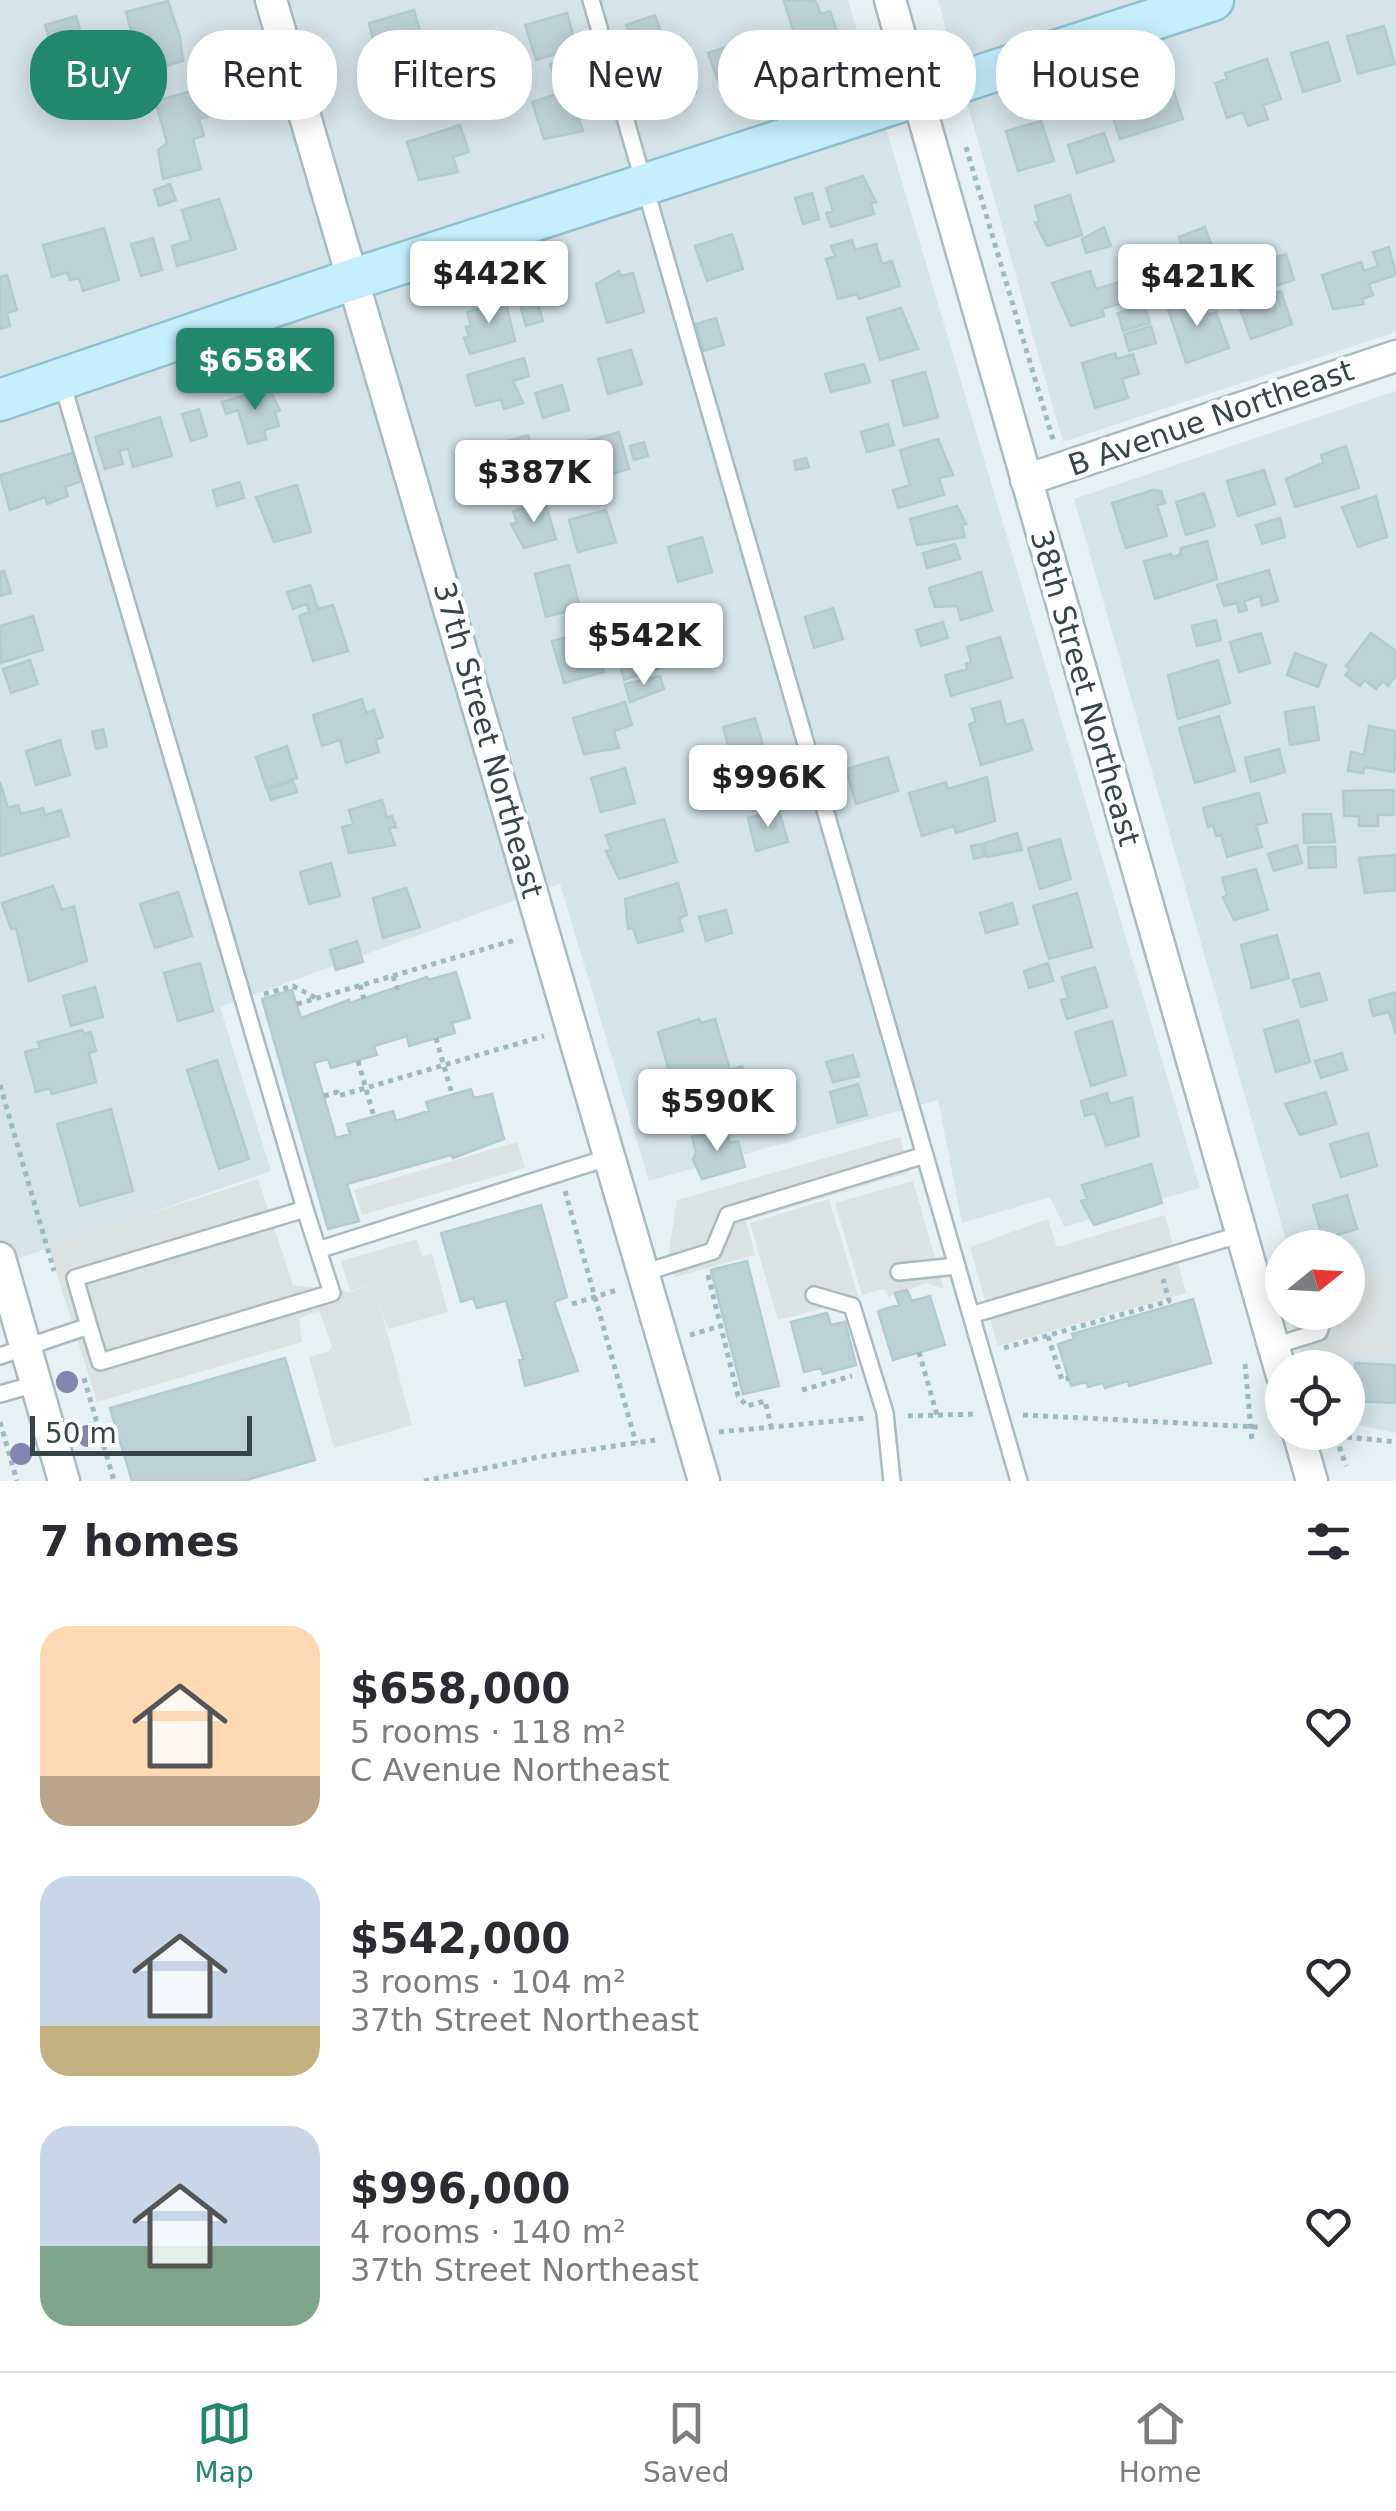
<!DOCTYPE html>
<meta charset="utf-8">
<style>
body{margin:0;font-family:"DejaVu Sans",sans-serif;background:#f7f7f7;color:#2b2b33;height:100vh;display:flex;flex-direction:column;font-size:38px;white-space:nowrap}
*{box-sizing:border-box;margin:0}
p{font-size:32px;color:#7c7c81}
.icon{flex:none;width:55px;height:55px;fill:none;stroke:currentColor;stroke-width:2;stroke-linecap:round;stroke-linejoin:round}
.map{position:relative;height:1481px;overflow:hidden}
.details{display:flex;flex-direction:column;background:#fff;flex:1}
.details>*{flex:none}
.hud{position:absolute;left:30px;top:30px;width:1338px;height:90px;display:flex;gap:20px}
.needle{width:65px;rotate:72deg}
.controls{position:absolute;left:1265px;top:1230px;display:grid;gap:20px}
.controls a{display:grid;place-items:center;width:100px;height:100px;border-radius:50%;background:#fff;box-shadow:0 5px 25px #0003;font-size:50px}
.scale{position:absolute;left:30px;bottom:25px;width:222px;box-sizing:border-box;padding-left:10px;border:5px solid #364547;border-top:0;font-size:28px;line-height:35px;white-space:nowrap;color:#364547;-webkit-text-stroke:8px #fff;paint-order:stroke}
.price{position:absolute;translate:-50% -85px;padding:0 22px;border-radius:10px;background:#fff;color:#222;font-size:32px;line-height:65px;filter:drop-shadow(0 2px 5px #0008)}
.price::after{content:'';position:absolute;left:50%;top:60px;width:30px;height:22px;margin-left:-15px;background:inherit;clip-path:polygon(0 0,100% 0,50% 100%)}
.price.on{background:#22886b;color:#fff}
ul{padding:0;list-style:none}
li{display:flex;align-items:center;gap:30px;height:250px;padding:0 40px}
li span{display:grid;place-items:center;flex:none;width:280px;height:200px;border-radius:30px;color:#555}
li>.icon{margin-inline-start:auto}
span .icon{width:120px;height:120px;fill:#fffc;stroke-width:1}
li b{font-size:42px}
h2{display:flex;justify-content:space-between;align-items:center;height:120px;padding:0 40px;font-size:42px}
.tag{padding:0 35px;border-radius:40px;background:#fff;box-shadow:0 5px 25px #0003;font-size:35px;line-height:90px}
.tag.on{background:#22886b;color:#fff}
.tab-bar{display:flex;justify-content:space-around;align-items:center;height:140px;border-top:2px solid #e1e1e2;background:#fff;font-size:28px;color:#7c7c81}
.tab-bar a{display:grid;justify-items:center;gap:5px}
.tab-bar .on{color:#22886b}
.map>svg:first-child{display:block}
</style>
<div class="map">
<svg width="1396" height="1481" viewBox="0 0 1396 1481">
<rect width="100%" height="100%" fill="#e7f1f4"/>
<path fill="#d5e4e8" d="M0,0H848L1200,1188L1064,1227L1050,1197L962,1223L938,1100L649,1181L560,884L220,1007L271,1171L0,1265Z
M938,0H1396V332L1063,442Z
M1396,391V1433L1348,1423V1368L1322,1367L1306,1313L1348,1312V1248L1288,1247L1074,499Z"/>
<path fill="#dce1e2" d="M900,1137L910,1172L746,1221L755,1255L675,1277L669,1251L677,1200Z
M517,1142L525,1168L362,1215L354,1190Z
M258,1179L293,1285L350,1292L375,1284L350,1291L341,1261L417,1239L422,1256L432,1254L448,1312L388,1329L378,1298L412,1425L334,1448L309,1357L329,1351L332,1346L319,1311L299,1318L302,1342L97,1402L48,1246Z
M913,1181L944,1289L926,1283L889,1297L883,1289L862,1295L835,1203Z
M829,1199L859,1299L778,1320L750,1223Z
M1165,1215L1186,1293L998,1346L970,1247L1048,1219L1057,1247Z
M1393,1273V1356L1348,1354L1343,1367H1326L1319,1355L1301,1354L1292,1322L1307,1313L1348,1312V1274Z"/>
<path fill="#bdd2d5" stroke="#b0ccd0" stroke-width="2.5" d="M815,0L821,14L830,11L841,42L801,55L784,1Z
M168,1L180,37L183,61L163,67L160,57L145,61L142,47L136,49L126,12Z
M414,10L428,59L419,62L422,73L430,71L435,88L408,96L401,67L390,70L384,52L377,54L369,23Z
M567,13L577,48L536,60L525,25Z
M655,15L665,45L636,54L626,25Z
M76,16L85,47L54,56L45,25Z
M1384,26L1395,64L1358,74L1347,36Z
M763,34L772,61L757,66L758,71L719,84L708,53Z
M1328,42L1340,81L1303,92L1291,53Z
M579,54L586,75L557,84L550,64Z
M684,57L696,92L654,106L642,71Z
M1267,59L1281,99L1263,105L1268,119L1248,126L1243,112L1227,118L1215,83L1227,79L1225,73Z
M584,85L593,112L578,117L583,131L544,139L532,102Z
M1173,89L1183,119L1120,139L1109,106Z
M192,91L196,106L204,104L207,117L199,119L204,136L193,139L201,169L163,179L158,150L167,143L155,101Z
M1041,121L1054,161L1018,171L1006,131Z
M460,125L469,152L453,157L458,172L419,180L407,142Z
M1104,133L1114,161L1077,173L1068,145Z
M863,176L876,202L871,203L874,214L831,227L826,213L833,211L826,188Z
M170,184L176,200L159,206L154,190Z
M812,193L819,219L803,224L795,198Z
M1070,195L1082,235L1047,246L1035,222L1039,221L1035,206Z
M219,199L236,249L177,266L172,246L191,240L182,210Z
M1104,227L1111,246L1086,253L1082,239Z
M1205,227L1215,255L1188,264L1179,237Z
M104,228L119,280L83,291L79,278L70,280L67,272L52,277L43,245Z
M732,234L743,269L707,281L695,246Z
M153,238L162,270L141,276L131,244Z
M852,240L855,250L876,244L882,264L892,261L900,286L859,299L857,294L838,299L826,259L835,256L831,246Z
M1389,247L1396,275L1369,284L1373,295L1362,299L1364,304L1333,309L1322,275L1361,262L1364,271L1378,266L1373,252Z
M1286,254L1294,280L1276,286L1267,260Z
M619,271L620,276L633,273L644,312L607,323L596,284Z
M1090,271L1096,289L1123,281L1129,301L1102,309L1104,316L1071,326L1052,283Z
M1174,273L1178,287L1161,293L1156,279Z
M7,275L17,310L7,313L10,326L0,329V277Z
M534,289L543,321L526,326L517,294Z
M1281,291L1292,324L1251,339L1239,306Z
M489,294L491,304L505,299L515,341L470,354L464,338L469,336L466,327L471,326L467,312L480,308L477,298Z
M1200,294L1208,315L1216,312L1229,348L1186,363L1167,306Z
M1144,305L1150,323L1123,331L1118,313Z
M901,308L918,349L880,360L867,318Z
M716,318L724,345L703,351L696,324Z
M1151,326L1156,343L1129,351L1124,334Z
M631,350L642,384L608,394L598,359Z
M1115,353L1117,359L1133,354L1139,374L1122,379L1128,398L1095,408L1082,363Z
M524,358L529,376L513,381L523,403L504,409L501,399L476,406L467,375Z
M864,364L870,382L831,392L825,374Z
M925,372L938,417L904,426L892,381Z
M562,385L569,410L543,418L535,393Z
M269,388L280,410L275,412L279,426L264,430L266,439L248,444L238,410L226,414L222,402Z
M199,409L207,436L191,441L182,414Z
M160,417L172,456L133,467L128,448L119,451L123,464L105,469L95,437Z
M888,424L894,445L867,452L861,432Z
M619,432L629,469L588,481L577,444Z
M528,435L534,456L542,453L548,473L506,485L495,445Z
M938,439L953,475L939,478L944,495L898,508L893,490L910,485L900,450Z
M644,442L648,456L634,460L630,446Z
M1346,446L1359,488L1295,507L1286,479L1323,463L1321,455Z
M72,453L82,481L65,487L68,496L47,504L45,497L10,510L0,475Z
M806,458L809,467L796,470L794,461Z
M1264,470L1275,504L1238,516L1227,481Z
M240,482L244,498L217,506L213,490Z
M297,485L311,532L274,542L256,497Z
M1153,490L1161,491L1165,503L1157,505L1167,536L1126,548L1112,503Z
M1204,493L1215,526L1186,535L1176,502Z
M1376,496L1387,537L1358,547L1342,507Z
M545,502L556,539L524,548L511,524L517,523L513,511Z
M957,506L966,524L962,525L965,537L917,545L910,519Z
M606,510L616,542L578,552L569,520Z
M1280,518L1285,537L1262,544L1256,525Z
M702,537L712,572L678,582L668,547Z
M1207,541L1217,579L1155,599L1144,561L1171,554L1172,557L1180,555L1181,548Z
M955,544L960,559L927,568L923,553Z
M569,565L580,608L546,617L535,574Z
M1269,570L1278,601L1262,606L1260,596L1244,601L1247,610L1239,612L1237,603L1224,606L1217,585Z
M4,571L11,593L0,596V572Z
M981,572L992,611L961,620L957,606L935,607L929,588Z
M310,585L318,609L333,605L348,651L313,661L299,616L309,612L307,604L293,609L287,592Z
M603,605L606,615L596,618L592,608Z
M833,608L843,639L814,648L805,617Z
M33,616L43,650L1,663L0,626Z
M1216,620L1221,640L1197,646L1192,626Z
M943,622L948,638L921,646L916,630Z
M615,623L624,660L602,666L604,672L564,683L552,641Z
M1261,633L1270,663L1239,672L1230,642Z
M1371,633L1396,651V675L1388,686L1383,681L1376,689L1364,680L1360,686L1345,675L1350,669L1346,666Z
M1000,637L1012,678L951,696L945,675L967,669L966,663L971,662L967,647Z
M1295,653L1326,665L1318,687L1287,675Z
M656,654L660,668L624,680L620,664Z
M30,660L38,684L11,693L3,669Z
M1218,660L1230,703L1178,719L1168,675Z
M660,676L664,689L630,702L625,684Z
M362,699L366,713L374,710L383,737L375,740L379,752L346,763L340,740L322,746L313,715Z
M1000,701L1006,725L1023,720L1032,750L981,765L969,724L976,722L972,709Z
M625,702L632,725L614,731L619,748L584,754L573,718Z
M1314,707L1319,740L1290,745L1285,712Z
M1219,716L1235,771L1195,783L1179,728Z
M755,718L764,749L732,758L723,727Z
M1369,726L1396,731L1394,772L1364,767L1363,773L1348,771L1351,752L1364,755Z
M103,729L107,746L96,749L92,732Z
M60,740L70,775L36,785L26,751Z
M287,746L297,778L266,788L256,757Z
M1279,749L1285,772L1251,782L1245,758Z
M888,757L898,791L856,804L846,769Z
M767,766L771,778L760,780L757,769Z
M625,768L635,803L601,812L591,778Z
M987,777L995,821L956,833L954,826L922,836L909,793L946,782L948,789Z
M293,781L297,792L271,800L267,789Z
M0,782L8,808L18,805L21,814L43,808L45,815L61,810L69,836L0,856Z
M1394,790V815H1378V826H1359V816H1344L1343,791Z
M1259,793L1267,822L1256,825L1262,847L1227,857L1221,835L1216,836L1213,825L1208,827L1203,808Z
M382,800L387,818L392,816L396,827L389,828L395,845L349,853L342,827L353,824L349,810Z
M779,810L788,842L756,851L748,818Z
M1303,814H1331L1335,842L1304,843Z
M664,819L677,862L619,879L606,851L611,850L606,835Z
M1017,833L1022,850L987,857L984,843Z
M1060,839L1071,879L1040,889L1028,848Z
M981,844L985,856L974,859L971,846Z
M1297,845L1302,863L1274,871L1268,854Z
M1308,847H1335L1336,867L1309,868Z
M1396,855V890L1365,893L1359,858Z
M331,863L340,896L309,904L300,872Z
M1256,869L1268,910L1234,920L1223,897L1227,895L1222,878Z
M678,883L687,915L679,918L683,931L638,943L633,928L628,929L625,899Z
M53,886L62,910L74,906L87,961L29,981L16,928L11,929L2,903Z
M406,888L420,927L383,938L373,898Z
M178,892L192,936L155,948L140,904Z
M1077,893L1092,947L1049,959L1033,906Z
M1012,903L1018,924L986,933L980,913Z
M726,910L732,933L706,941L699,917Z
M1277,935L1289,978L1252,988L1241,945Z
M357,941L363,962L336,970L330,950Z
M200,963L213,1011L178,1021L164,973Z
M1048,963L1053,981L1029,988L1024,971Z
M1095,967L1107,1007L1067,1019L1061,1000L1068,998L1062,977Z
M456,972L470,1018L452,1023L455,1033L409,1046L407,1036L374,1046L377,1055L331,1068L328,1059L314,1063L336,1138L350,1134L347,1124L393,1111L396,1121L429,1111L426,1102L471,1089L474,1098L492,1094L504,1139L453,1158L451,1155L347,1184L359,1221L328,1229L262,999L292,990L301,1018L349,1000L350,1003L427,977L428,980Z
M1319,973L1327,1000L1301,1007L1293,980Z
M95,987L103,1017L71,1026L63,996Z
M1396,992V1034L1389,1012L1373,1016L1369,1000Z
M699,1019L701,1023L715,1019L730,1070L742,1066L751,1094L722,1103L714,1077L696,1082L693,1071L671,1078L658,1032Z
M1298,1020L1310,1062L1276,1072L1264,1030Z
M1112,1021L1126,1075L1091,1086L1075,1032Z
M82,1030L84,1034L91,1032L96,1051L89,1053L96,1082L52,1094L50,1088L36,1092L25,1052L40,1048L38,1042Z
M1342,1053L1347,1070L1321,1078L1315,1061Z
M853,1055L859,1076L833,1082L826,1062Z
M217,1060L249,1159L219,1169L187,1070Z
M858,1084L867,1115L838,1123L830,1092Z
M1326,1092L1336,1124L1300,1135L1285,1104Z
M1107,1093L1110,1104L1132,1097L1139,1136L1106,1146L1095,1113L1085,1116L1081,1101Z
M111,1109L133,1191L80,1206L57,1124Z
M726,1128L730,1143L738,1141L745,1167L702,1179L693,1160L696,1152L692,1137Z
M1368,1133L1377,1166L1341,1177L1330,1144Z
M1151,1164L1162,1203L1094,1225L1081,1201L1087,1199L1082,1185Z
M1347,1195L1357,1229L1323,1239L1313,1205Z
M541,1205L567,1297L554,1302L578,1371L525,1386L519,1360L523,1359L506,1301L477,1308L473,1298L461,1302L441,1233Z
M747,1261L779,1386L743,1394L711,1270Z
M907,1290L912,1301L930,1296L945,1345L893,1360L878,1311L899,1305L895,1293Z
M1193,1299L1211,1363L1129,1386L1128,1381L1105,1388L1103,1383L1088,1387L1086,1382L1071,1386L1058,1344L1074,1339L1072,1334Z
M827,1313L831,1325L845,1322L856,1365L823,1374L821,1368L804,1372L791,1322Z
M285,1358L315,1460L243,1481H132L110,1408Z
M1355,1363L1396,1365V1403L1354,1401Z"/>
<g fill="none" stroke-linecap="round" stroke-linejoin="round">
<defs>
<path id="lane" d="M591,0L1019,1481
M61,379L305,1209
M899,1272L957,1266
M643,1273L713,1251L728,1215L925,1155
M814,1295L852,1306L885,1413L892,1481
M971,1315L1242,1234
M89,1326L75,1278L305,1209L318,1250L610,1157
M1274,1346L1319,1332L1325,1314
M0,1356L89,1326L100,1362L332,1293L318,1250
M0,1394L36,1384"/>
<path id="street" d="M271,0L704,1481
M890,0L1282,1376
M1026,480L1396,356
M0,1258L64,1481
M1298,1432L1312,1481"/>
<path id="secondary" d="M0,400L354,279L1213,0"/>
</defs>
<use href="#lane" stroke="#aabbbf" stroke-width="20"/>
<use href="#street" stroke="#aabbbf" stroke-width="35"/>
<use href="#secondary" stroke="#94c1d1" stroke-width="45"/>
<path stroke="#9bbbc1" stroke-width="5" stroke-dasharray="5 5" stroke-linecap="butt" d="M966,147L1054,443
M393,976L397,988L404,986
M360,985L364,999
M264,994L293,986L316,998
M297,1004L515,940
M436,1038L452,1094
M358,1061L374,1117
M0,1085L54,1271
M324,1096L337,1092L338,1096L544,1036
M565,1191L636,1443
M708,1275L738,1396L747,1406L765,1401L771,1426
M572,1304L617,1290
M690,1335L720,1326
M1048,1336L1062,1380L1069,1378
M1004,1348L1169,1301L1163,1279
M919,1352L937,1415
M1245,1364L1252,1441
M84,1378L114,1481
M802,1390L852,1376
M1023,1415L1259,1427
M908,1416L977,1414
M0,1422L17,1481
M719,1432L867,1418
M1327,1435L1396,1442
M1336,1437L1346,1466
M424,1481L539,1457L655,1440"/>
<use href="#lane" stroke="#fff" stroke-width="15"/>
<use href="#street" stroke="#fff" stroke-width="30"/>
<use href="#secondary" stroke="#c6effe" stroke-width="40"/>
</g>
<g fill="#8583b0">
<circle cx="67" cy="1382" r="11"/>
<circle cx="88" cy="1436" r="11"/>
<circle cx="21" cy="1454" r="11"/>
</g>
<g text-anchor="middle" stroke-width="9" stroke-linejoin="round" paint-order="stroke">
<g font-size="30" fill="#364547" stroke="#fff">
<text transform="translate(1211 418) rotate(-19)" y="10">B Avenue Northeast</text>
<text transform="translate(1085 688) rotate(74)" y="10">38th Street Northeast</text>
<text transform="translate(488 740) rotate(74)" y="10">37th Street Northeast</text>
</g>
</g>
</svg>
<div class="controls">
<a><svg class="needle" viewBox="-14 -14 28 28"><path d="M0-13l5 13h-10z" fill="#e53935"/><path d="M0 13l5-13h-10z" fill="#7c7c81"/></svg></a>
<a><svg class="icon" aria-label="locate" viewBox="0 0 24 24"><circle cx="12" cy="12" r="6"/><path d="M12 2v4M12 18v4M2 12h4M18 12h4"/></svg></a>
</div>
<div class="scale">50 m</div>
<b class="price" style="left:489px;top:326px">$442K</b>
<b class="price" style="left:1197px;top:329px">$421K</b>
<b class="price on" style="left:255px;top:413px">$658K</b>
<b class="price" style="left:534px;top:525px">$387K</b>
<b class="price" style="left:644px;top:688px">$542K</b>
<b class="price" style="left:768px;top:830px">$996K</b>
<b class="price" style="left:717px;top:1154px">$590K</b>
<div class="hud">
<a class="tag on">Buy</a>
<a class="tag">Rent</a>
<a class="tag">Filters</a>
<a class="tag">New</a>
<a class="tag">Apartment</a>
<a class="tag">House</a>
</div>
</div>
<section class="details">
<h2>7 homes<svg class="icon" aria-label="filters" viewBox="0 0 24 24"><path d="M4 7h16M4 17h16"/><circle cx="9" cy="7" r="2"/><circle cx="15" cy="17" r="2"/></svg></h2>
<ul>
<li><span style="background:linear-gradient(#ffd9b3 75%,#b9a48a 0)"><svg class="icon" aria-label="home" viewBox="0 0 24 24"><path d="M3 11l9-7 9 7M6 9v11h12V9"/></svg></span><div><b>$658,000</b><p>5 rooms · 118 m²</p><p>C Avenue Northeast</p></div><svg class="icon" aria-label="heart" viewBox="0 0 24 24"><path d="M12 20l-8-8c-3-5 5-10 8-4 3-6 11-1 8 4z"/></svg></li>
<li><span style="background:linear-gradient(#c9d6e8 75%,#c2b280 0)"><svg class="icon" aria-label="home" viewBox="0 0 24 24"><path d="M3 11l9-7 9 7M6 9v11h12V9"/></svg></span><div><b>$542,000</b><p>3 rooms · 104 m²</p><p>37th Street Northeast</p></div><svg class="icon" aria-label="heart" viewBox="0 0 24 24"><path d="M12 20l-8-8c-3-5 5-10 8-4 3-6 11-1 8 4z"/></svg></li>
<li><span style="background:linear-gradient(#c9d6e8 60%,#7fa58c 0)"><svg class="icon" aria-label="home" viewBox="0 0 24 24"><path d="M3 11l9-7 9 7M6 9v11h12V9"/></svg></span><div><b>$996,000</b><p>4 rooms · 140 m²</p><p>37th Street Northeast</p></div><svg class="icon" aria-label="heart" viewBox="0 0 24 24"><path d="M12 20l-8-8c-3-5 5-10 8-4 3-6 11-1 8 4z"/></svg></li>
</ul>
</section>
<nav class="tab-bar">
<a class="on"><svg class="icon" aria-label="map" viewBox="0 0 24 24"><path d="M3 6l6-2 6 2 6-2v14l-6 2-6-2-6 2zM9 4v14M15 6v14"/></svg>Map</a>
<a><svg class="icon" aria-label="saved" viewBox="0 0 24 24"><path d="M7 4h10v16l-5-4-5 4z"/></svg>Saved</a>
<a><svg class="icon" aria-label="home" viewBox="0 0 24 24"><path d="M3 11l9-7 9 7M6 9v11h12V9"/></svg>Home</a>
</nav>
